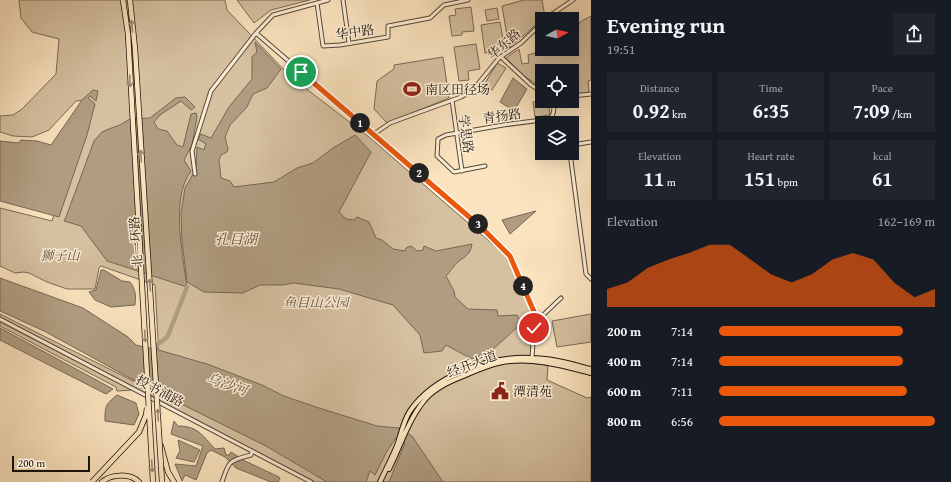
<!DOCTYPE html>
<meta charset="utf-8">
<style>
:root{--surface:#171b24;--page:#20242c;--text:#f1f3f6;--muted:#9ea1a6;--accent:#ea580c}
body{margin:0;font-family:"Gentium Book Plus","Noto Serif SC",serif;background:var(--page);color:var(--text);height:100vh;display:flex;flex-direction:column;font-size:15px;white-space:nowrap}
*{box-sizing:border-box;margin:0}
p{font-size:13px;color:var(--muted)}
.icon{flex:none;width:22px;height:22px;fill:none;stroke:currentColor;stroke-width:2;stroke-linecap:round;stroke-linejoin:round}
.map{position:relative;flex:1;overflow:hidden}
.details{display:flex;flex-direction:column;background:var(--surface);width:360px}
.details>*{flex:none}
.needle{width:26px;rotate:82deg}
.buttons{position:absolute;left:535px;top:12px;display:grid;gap:8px}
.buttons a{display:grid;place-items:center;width:44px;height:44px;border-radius:0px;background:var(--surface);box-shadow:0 4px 16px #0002;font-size:20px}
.scale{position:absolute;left:12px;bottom:10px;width:78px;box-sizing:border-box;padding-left:4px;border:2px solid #20150c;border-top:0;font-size:11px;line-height:14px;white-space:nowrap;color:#20150c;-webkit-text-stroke:3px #fcedd5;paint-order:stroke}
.pin{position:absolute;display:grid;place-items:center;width:34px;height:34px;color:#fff;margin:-17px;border:2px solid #fff;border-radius:50%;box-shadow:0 1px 4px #0007}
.km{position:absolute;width:20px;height:20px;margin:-10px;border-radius:50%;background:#222;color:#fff;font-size:11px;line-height:20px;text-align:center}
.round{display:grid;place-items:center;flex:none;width:42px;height:42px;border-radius:0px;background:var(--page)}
.summary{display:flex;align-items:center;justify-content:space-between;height:68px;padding:0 16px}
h1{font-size:22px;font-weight:800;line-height:30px}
.stats{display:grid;grid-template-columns:repeat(3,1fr);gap:6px;height:68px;padding:4px 16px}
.stats div{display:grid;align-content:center;border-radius:0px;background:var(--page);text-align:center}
.stats b{font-size:20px;font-weight:800}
.stats small{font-size:11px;font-weight:400}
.stats p{font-size:11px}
.chart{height:112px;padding:8px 16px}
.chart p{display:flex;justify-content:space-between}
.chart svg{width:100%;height:72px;margin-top:4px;fill:var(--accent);opacity:.7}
ul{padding:0 16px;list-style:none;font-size:13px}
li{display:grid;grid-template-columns:64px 48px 1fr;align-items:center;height:30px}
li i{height:10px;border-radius:5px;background:var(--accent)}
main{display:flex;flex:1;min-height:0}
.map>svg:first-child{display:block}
</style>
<main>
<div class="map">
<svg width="591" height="482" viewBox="0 0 591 482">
<rect width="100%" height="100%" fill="#fae3be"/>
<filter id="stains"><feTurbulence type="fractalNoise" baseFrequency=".005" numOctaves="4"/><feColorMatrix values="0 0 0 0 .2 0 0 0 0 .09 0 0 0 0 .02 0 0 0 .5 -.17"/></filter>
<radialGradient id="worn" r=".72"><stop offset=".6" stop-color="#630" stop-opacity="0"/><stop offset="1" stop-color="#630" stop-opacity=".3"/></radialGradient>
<!-- green -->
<path fill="#d5c0a0" stroke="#7a6a56" d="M19,0H225L227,10L291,77L369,137L504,254L513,266L536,318L532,330L530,363L548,365L547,380L587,398L591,397V482H315L0,319V314L161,395L155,285L101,266L99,268L95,289H67L47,282L29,273L24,272L15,273L0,266V208L52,221L87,108L94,105L93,102L85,100L76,101L49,130L32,137L13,136L0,132V116L13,115L22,109L56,74L59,39L32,32L21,18Z
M237,0H310L271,10L254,23Z
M524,0H542L545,17L509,48L502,6Z
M471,7L474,31L462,32V35L452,36L449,16L456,15L455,9Z
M497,8L499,19L487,21L485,10Z
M591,16V80L588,81L589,93L572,94V71H542V89L522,74L506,58L519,49L522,64L529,63L528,55L547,49H550L552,54L572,49L576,32L580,22Z
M500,22L504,44L495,46L496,52L485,53L481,25Z
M476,44L480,69L468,71L469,80L459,81L454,47Z
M443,57L449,98L387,123L374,109L377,81L394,69V65Z
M497,63L506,68L492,90L484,85Z
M542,101H548L550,115L535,117L533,102Z
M591,314V342L557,347L552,321Z
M0,322L132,390L117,391L116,387L0,326Z"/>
<!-- water -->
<path fill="#b09d81" stroke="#766752" d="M255,42L281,69L267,88L253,94L247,107L230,125L225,137L228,149L227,152L221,155L219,160L221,178L230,181L234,187L274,182L297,168L313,163L333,148L355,135L371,152L339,212L346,219L354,220L357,217L369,222L376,238L382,240L393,249L405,251L406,248L411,246L417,251L423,250L424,246L436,251L472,244C471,253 466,256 459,261C454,265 450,272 446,276L454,291L455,297L468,309L497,310L498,316L517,315L522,323L490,352L472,359L446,345L442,351L424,353L420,335L393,305L339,289L294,283L282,285H260L243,293L204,292L187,282L182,240L181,213L185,188L196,169L197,147L204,150L206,144L198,139L201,134L211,138L229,107L252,79V57L257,52Z
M513,78L527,89L514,111L500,102Z
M93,90L98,91L96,101L90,96L88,98L95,104L87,135L59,217L0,201V141L18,143L21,140L37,141L51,145L82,100Z
M185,97L195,107L191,110L181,101L160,115L154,122L158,129L167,131L177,145L183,147L191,114L196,113L197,117L192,145L184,160L191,171C170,199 183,255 187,287L107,261L81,226L64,221L66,217L94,141L102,132L106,130L120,125L130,119L150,118L176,98Z
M536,211L510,234L502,220Z
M101,270H104L122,281L130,282C136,290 136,296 135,305L111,307L95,300L89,292L96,290Z
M0,278L83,308L128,337L136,345L162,351L207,364L262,385L284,396L319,408L377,426L399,428L412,436L443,482H384H389L405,443L396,438L387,451L375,475L370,471L366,482H327L266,446L139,383L44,331L0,311Z
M0,328L113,389L106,394L0,340Z
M117,395L136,403L139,414L134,425L105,421C105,406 105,405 117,395Z
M174,421L178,426C198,426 202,435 215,449L224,448L226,455H229L231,452L245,461L279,477L280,479L278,482H271L236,468L225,457L211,450L207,453L196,480L185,475L182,481L175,464L196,466L203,446L171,434Z
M178,440L200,450L194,462L176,458L180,451Z"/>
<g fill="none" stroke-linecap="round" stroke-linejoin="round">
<!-- river -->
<path stroke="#b09d81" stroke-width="4.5" d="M156,354V346L167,337L169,333L187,287"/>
<!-- minor casing -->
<g stroke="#564838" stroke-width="5">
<path id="minor" d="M343,0L349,43
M317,3L323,46L340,45L388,37V26L430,18L444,5L468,0
M545,19L573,0
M256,33L482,228L510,256L535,314L539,319
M501,57L531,85L542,92
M572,96L591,94
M452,100L462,171
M374,134L390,123L461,97L473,90L499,58L521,43L542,23
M572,145L591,142
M570,153L586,274L591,279
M485,166L454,172L437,156L438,139L446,135L503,125L550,119C555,113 554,108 553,101
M195,174L192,151L211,91L256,33L273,15L328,0
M0,319L311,482
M532,358L534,328L539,319L561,298
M222,482C229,460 229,461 251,455L252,451"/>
</g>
<!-- major casing -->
<g stroke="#20150c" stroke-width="6">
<path id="major" d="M389,469C400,447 408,421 423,402C432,390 448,382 461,377C473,372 485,366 498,363C529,356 561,365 591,373
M380,482C386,469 393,456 398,443C401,433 404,420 410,411C434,376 489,356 531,358C551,358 571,364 591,369"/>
</g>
<!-- highway casing -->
<g stroke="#20150c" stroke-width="6">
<path id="highway" d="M161,446L168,472L174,482
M102,482C111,474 130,473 139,482"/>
</g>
<!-- minor -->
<use href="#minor" stroke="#fcedd5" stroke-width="3"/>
<!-- major -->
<use href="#major" stroke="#fae3be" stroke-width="4"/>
<!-- highway -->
<use href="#highway" stroke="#fae3be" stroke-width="4.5"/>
<!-- highway-bridge casing -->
<g stroke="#20150c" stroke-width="6" stroke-linecap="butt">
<path id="highway-bridge" d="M123,0L128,34L153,482
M130,0L135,49L162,482
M92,482L139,432L146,415L147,408"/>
</g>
<!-- highway-bridge -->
<use href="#highway-bridge" stroke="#fae3be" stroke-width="4.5"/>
</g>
<!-- one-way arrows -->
<defs><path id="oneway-shaft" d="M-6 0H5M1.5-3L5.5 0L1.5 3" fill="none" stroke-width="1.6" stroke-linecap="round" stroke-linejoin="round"/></defs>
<g stroke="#98866e">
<use href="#oneway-shaft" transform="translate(132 26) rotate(-95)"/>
<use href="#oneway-shaft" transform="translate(130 81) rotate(87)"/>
<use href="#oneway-shaft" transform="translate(141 156) rotate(-94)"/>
<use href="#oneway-shaft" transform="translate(150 285) rotate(-94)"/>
<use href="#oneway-shaft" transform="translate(145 336) rotate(87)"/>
<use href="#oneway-shaft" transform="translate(158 415) rotate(-93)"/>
<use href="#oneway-shaft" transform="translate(152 466) rotate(87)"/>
</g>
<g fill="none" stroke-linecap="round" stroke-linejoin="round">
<!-- route casing -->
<g stroke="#fff" stroke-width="8">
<path id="route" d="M301,72L482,228L510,256L535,314L539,319L534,328"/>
</g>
<!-- route -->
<use href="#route" stroke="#ea580c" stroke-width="5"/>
</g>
<!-- icons -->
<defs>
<g id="stadium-bare" transform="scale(1.38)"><path d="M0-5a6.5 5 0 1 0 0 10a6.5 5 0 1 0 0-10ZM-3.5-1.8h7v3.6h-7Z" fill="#8f2418" stroke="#fcedd5" stroke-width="2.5" paint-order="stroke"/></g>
<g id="civic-bare" transform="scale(1.38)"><path d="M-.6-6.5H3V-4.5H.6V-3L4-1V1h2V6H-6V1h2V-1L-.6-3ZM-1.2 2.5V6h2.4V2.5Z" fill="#8f2418" stroke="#fcedd5" stroke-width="2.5" paint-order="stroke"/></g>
</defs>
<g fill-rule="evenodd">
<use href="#stadium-bare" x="412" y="89"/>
<use href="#civic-bare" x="500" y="391"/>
</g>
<g text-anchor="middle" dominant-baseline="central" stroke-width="3" stroke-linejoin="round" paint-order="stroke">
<!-- street labels -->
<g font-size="13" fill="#20150c" stroke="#fcedd5">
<text transform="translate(355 32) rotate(-8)">华中路</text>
<text transform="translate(504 44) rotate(-41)">华东路</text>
<text transform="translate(502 116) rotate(-8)">青扬路</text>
<text transform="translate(466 134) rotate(82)">学思路</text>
<text transform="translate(136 242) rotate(-94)">北一环路</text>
<text transform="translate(472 364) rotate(-21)">经开大道</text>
<text transform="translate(160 391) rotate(28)">投书浦路</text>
</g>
<!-- poi labels -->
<g font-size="13" fill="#20150c" stroke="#fcedd5" text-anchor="start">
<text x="425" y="89">南区田径场</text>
<text x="513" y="391">潭清苑</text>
</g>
<!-- park labels -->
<g font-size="13" font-style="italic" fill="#5f5140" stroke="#fcedd5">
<text x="60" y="255">狮子山</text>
<text x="316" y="302">鱼目山公园</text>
</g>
<!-- water labels -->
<g font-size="14" font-style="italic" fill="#615241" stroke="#fcedd5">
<text x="236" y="239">孔目湖</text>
<text transform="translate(227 384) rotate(19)">乌沙河</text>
</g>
</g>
<rect width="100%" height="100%" filter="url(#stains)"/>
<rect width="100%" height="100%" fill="url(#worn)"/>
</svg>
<div class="buttons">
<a><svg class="needle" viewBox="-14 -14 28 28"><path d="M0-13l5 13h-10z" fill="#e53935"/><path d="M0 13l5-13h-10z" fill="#9ea1a6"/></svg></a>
<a><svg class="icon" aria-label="locate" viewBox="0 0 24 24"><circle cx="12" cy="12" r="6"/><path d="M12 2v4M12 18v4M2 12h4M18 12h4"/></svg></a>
<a><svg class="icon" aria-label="layers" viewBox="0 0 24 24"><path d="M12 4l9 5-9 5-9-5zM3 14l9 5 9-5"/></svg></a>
</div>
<div class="scale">200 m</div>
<div class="pin" style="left:301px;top:72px;background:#1e9e55"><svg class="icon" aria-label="arrive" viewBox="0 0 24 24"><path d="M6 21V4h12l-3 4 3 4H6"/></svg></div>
<div class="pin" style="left:534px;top:328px;background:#d93025"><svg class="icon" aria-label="check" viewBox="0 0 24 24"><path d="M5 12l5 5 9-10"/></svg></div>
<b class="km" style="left:360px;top:123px">1</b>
<b class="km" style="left:419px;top:173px">2</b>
<b class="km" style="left:478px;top:224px">3</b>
<b class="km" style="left:523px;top:286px">4</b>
</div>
<section class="details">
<div class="summary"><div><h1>Evening run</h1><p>19:51</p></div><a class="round"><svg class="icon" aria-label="share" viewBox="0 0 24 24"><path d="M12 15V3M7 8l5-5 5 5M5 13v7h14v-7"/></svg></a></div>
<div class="stats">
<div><p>Distance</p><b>0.92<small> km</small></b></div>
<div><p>Time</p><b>6:35</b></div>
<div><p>Pace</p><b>7:09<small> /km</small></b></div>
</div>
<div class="stats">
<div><p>Elevation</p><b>11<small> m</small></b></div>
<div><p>Heart rate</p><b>151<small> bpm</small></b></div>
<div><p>kcal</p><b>61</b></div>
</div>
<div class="chart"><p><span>Elevation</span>162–169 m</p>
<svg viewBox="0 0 160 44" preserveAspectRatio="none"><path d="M0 44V33L10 29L20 20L30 15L40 11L50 6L60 6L70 15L80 24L90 29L100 24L110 15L120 11L130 15L140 29L150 38L160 33V44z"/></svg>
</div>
<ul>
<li><b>200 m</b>7:14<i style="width:85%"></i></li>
<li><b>400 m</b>7:14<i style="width:85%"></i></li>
<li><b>600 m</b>7:11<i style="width:87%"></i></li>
<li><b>800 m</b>6:56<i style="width:100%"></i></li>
</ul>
</section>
</main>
